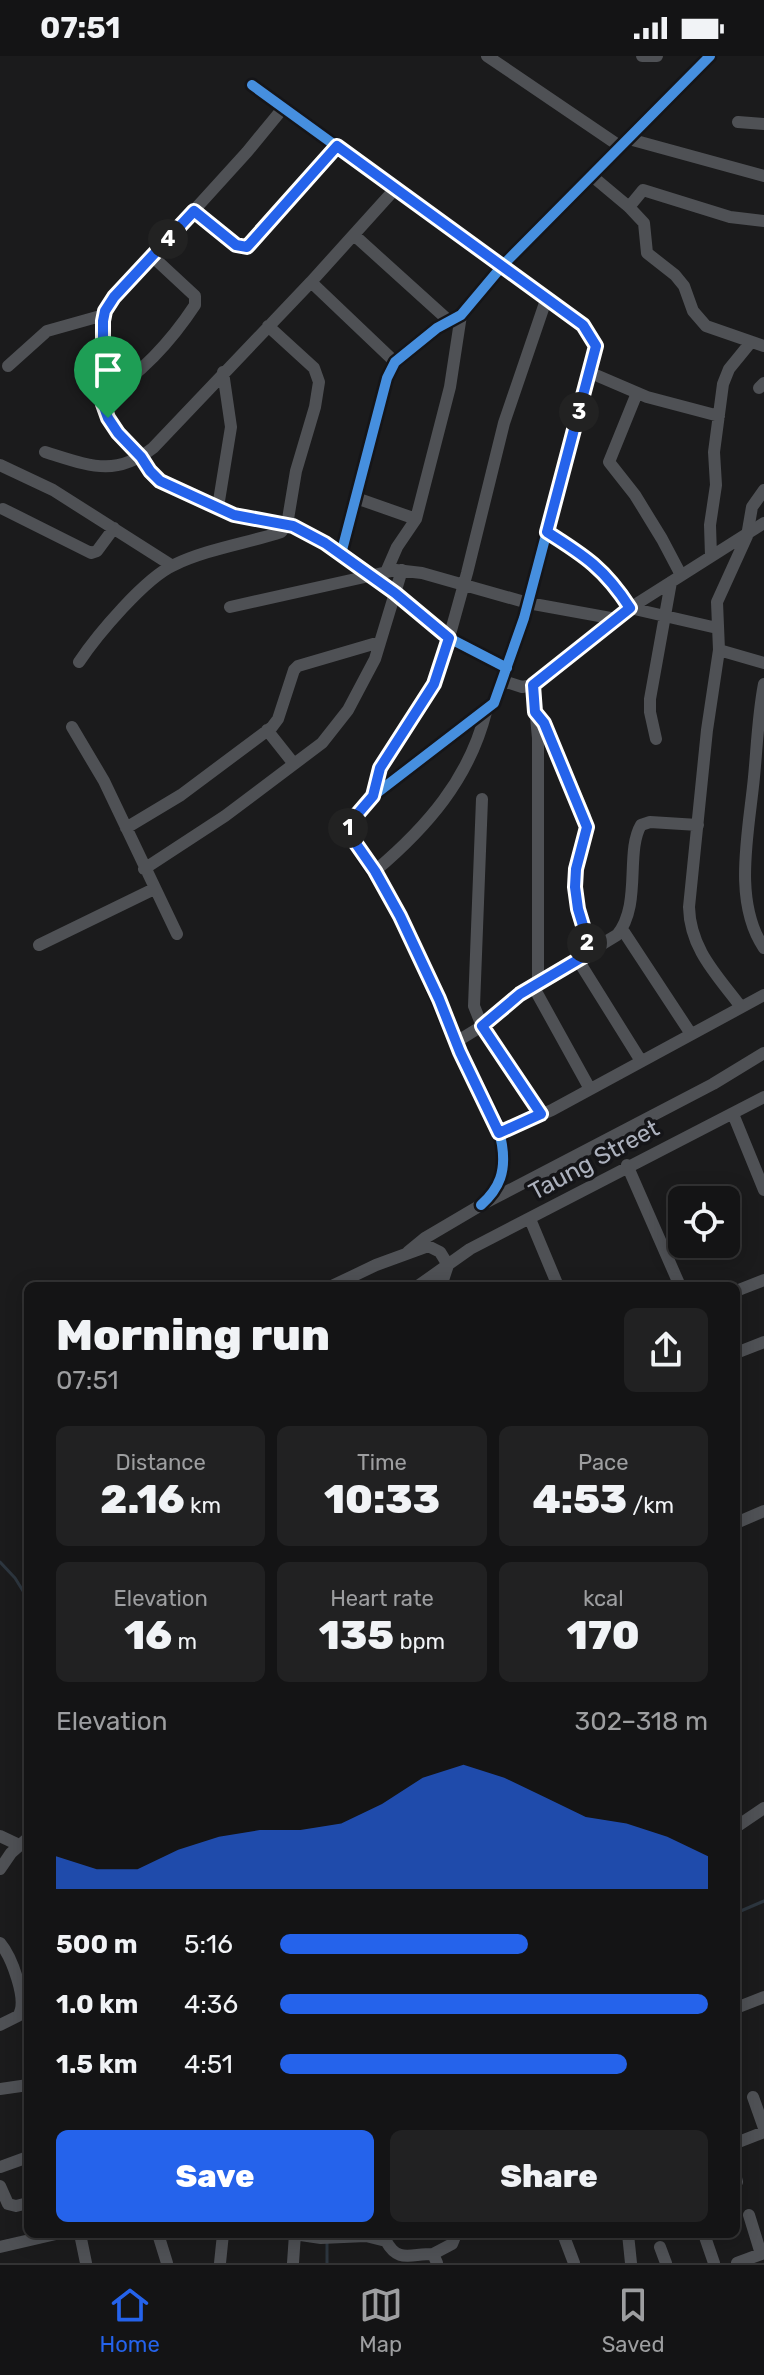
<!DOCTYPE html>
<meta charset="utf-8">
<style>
:root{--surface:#141415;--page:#212122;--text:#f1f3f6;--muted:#9d9ea0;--line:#333334;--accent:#2563eb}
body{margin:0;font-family:Rubik,sans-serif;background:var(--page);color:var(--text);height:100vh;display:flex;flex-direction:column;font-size:30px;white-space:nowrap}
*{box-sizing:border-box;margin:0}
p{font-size:26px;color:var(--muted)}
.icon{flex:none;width:44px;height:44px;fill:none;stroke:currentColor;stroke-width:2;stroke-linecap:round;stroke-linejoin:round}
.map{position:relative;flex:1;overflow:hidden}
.side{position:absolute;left:24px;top:1226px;width:716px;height:956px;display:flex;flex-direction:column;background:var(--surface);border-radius:12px;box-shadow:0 4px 20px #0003,0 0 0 2px var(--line)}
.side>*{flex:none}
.fabs{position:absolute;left:668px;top:1130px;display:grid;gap:16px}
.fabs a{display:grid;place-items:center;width:72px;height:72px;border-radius:12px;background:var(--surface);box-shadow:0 4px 20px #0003,0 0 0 2px var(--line);font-size:40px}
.pin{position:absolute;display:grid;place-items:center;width:68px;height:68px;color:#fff;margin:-82px -34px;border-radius:50% 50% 50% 0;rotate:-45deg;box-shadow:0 0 8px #0007}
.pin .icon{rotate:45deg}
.km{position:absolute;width:40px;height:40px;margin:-20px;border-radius:50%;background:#222;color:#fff;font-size:22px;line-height:40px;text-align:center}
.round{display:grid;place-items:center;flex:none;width:84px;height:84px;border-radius:12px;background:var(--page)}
.overview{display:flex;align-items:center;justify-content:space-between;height:136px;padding:0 32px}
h1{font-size:44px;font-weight:800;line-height:60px}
.metrics{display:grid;grid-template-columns:repeat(3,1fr);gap:12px;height:136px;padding:8px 32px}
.metrics div{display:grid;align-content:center;border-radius:12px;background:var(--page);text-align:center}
.metrics b{font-size:40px;font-weight:800}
.metrics small{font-size:22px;font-weight:400}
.metrics p{font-size:22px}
.chart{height:224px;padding:16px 32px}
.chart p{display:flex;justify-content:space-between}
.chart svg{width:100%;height:144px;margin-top:8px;fill:var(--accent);opacity:.7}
.button{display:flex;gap:16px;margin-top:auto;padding:16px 32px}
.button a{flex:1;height:92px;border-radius:12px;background:var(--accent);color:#fff;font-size:32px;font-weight:800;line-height:92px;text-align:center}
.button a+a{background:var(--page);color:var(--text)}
ul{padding:0 32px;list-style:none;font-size:26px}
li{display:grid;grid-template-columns:128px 96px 1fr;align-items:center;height:60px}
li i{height:20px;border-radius:10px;background:var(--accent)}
.status{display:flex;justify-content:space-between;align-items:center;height:56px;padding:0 40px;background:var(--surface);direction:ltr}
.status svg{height:22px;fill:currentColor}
.tab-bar{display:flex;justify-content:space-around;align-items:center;height:112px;border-top:2px solid var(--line);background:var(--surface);font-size:22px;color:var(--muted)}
.tab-bar a{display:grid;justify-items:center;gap:4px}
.tab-bar .current{color:var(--accent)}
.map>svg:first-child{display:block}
</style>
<div class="status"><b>07:51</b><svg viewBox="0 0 49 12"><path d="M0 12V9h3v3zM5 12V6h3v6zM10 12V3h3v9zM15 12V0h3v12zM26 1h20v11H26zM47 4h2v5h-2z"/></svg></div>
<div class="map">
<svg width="764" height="2207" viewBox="0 0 764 2207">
<rect width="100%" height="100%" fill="#1b1b1c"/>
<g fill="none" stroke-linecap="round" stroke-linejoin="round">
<!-- stream -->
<path stroke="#2d363f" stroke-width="3" d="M0,1506L15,1522L28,1543
M736,1857L764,1845
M327,2207V2186"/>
<!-- minor -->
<path stroke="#4f5155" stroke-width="12" d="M487,0L621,91
M642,0H657
M252,29L583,269L596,290L524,562L494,647L373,740L348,769C352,789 379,822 391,843C419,893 437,948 462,1000C474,1026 498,1061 502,1089C506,1115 500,1132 481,1149
M284,51L247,96L108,249L103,265V348L108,362L118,377L141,401L150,415L160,425L234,459L301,473L341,498
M738,66L764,68
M629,83L764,120
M592,120L629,151L644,167L647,197L675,219L684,230L693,255L706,270L764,290
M629,151L643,134L730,161L764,165
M194,155L236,189L247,191L337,90
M354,179L448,264
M311,226L395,306
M8,310L47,275L104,259
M591,317L647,341L719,360
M759,332L764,327
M637,337L609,406L635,439L662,483L681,519
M102,341C139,321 172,284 195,249V240L152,200
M45,396C88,409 114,422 153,392L311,226L395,133
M0,409L53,434L171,509
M356,442L416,463
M218,451L231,371L223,316
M3,453L91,497L97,495L114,472
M547,476L604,516L630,552L717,572
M711,500L710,469L716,429L714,396L723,328L729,313L751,286
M387,514L397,491L416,463L450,331L461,259
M230,551L396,514L422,517L528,547L616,563
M719,594L764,607
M79,606C97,579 145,522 174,509C205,494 242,488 275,478L281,476L287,469L296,415L315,351L319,326L314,312L268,270
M507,612L449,582L395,537L341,498L387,322L395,306L437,272L461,259L503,209L710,0
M503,625L522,631L533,629L630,552L764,467
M764,628C758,659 757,690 754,721C749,775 732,845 764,892
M533,629L538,682V927
M537,659L544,667L585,760C589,778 581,792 577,809C570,837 580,871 591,896
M72,671L104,725L177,878
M267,674L294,708
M656,683L650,656V643L671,526
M373,740L380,712L421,651L434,628L442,607L467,517L504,367L546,244
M482,743L474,950L482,970L541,1058
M126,772L181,739L272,671L278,663L294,614L298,610L380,586
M144,813L225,760L322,687L348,654L375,603L402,514
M375,815C427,771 469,723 486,656
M622,873L691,978
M39,889L154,833
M578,904L641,1005
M533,930L590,1033
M741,951C717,919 690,893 689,851L707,674L719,594L717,546L747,480L752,451L764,434
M456,986L482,970L520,938L617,879C642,849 625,796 641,769L650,766L698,769
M733,1058L764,1134
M499,1077L552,1054L764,939
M627,1109L680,1230
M530,1163L558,1230
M408,1196L425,1182L481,1149L713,1028L764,997
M332,1230L376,1209L428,1190L440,1196L448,1209
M418,1230L470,1193L764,1041
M441,1230L448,1209
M736,1235L764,1224
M736,1297L764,1286
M736,1467L764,1455
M736,1771L764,1752
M0,1780L19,1789
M0,1813L11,1797L28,1782
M0,1887C11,1900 29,1945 18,1960L0,1969
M736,1952L764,1941
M0,2033L28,2029
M753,2041L764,2072
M736,2087L764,2076
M0,2111L28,2101
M736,2122L737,2126
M0,2130L8,2148L16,2150L28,2147
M749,2159L761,2198
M80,2178L86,2207
M106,2178H179
M158,2178L167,2207
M212,2178H262
M294,2178L321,2182L366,2180L386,2185C398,2207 409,2198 433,2198L437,2207
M563,2178L574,2207
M628,2178L631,2207
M704,2178L714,2207
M0,2191L56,2178
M660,2191L666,2207
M433,2198L452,2188L456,2178
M220,2207L223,2178
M293,2207L295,2178
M737,2207L764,2197"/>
<!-- cycleway casing -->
<g stroke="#151518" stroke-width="15">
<path id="cycleway" d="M252,29L583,269L596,290L524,562L494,647L373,740L348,769C352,789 379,822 391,843C419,893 437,948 462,1000C474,1026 498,1061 502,1089C506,1115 500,1132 481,1149
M507,612L449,582L395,537L341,498L387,322L395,306L437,272L461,259L503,209L710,0"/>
</g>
<!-- cycleway -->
<use href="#cycleway" stroke="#468fdf" stroke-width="10"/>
</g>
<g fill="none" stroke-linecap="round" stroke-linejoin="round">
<!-- route casing -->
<g stroke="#fff" stroke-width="16">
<path id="route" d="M337,90L583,269L596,290L547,476C585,500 605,513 630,552L533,629L535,656L544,667L587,771L576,813L575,831L578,853L591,896L520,938L482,970L541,1058L499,1077L460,996L439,943L400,860L375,815L350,779L348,769L373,740L380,712L434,628L449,582L395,537L325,487L293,470L234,459L160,425L150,415L141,401L118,377L108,362L103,348V265L105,255L114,241L194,155L236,189L247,191Z"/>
</g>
<!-- route -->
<use href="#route" stroke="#2563eb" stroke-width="10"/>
</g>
<g text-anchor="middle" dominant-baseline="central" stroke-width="7" stroke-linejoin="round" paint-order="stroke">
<!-- street labels -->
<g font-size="24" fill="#acb1bd" stroke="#151518">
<text transform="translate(594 1104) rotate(-28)">Taung Street</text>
</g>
</g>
</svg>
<div class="fabs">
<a><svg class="icon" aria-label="locate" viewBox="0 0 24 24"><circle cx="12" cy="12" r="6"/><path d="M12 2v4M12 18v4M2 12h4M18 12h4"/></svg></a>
</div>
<div class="pin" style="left:108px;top:362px;background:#1e9e55"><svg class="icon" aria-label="arrive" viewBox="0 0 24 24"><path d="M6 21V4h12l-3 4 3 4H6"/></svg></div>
<b class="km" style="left:348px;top:772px">1</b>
<b class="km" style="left:587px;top:887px">2</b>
<b class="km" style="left:579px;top:356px">3</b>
<b class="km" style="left:168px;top:183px">4</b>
<section class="side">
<div class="overview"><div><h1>Morning run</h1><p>07:51</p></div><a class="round"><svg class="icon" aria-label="share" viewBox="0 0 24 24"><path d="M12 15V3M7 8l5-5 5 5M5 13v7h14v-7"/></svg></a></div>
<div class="metrics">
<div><p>Distance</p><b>2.16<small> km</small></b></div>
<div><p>Time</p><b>10:33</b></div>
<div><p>Pace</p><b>4:53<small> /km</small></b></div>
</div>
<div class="metrics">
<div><p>Elevation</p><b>16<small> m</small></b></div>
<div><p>Heart rate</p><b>135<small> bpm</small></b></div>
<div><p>kcal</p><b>170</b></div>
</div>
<div class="chart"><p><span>Elevation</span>302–318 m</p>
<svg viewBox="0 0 160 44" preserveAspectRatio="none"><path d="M0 44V34L10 38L20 38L30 32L40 28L50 26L60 26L70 24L80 18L90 10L100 6L110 10L120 16L130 22L140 24L150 28L160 34V44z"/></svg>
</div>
<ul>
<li><b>500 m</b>5:16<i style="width:58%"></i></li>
<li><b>1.0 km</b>4:36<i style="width:100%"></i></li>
<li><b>1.5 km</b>4:51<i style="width:81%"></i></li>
</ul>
<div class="button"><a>Save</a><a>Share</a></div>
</section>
</div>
<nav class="tab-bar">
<a class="current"><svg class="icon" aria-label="home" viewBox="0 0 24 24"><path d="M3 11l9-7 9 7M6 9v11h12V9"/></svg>Home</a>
<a><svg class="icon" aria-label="map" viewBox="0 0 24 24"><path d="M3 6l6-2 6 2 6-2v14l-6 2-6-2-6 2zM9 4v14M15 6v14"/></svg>Map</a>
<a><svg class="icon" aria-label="saved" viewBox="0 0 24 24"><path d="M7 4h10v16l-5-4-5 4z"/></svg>Saved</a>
</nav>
